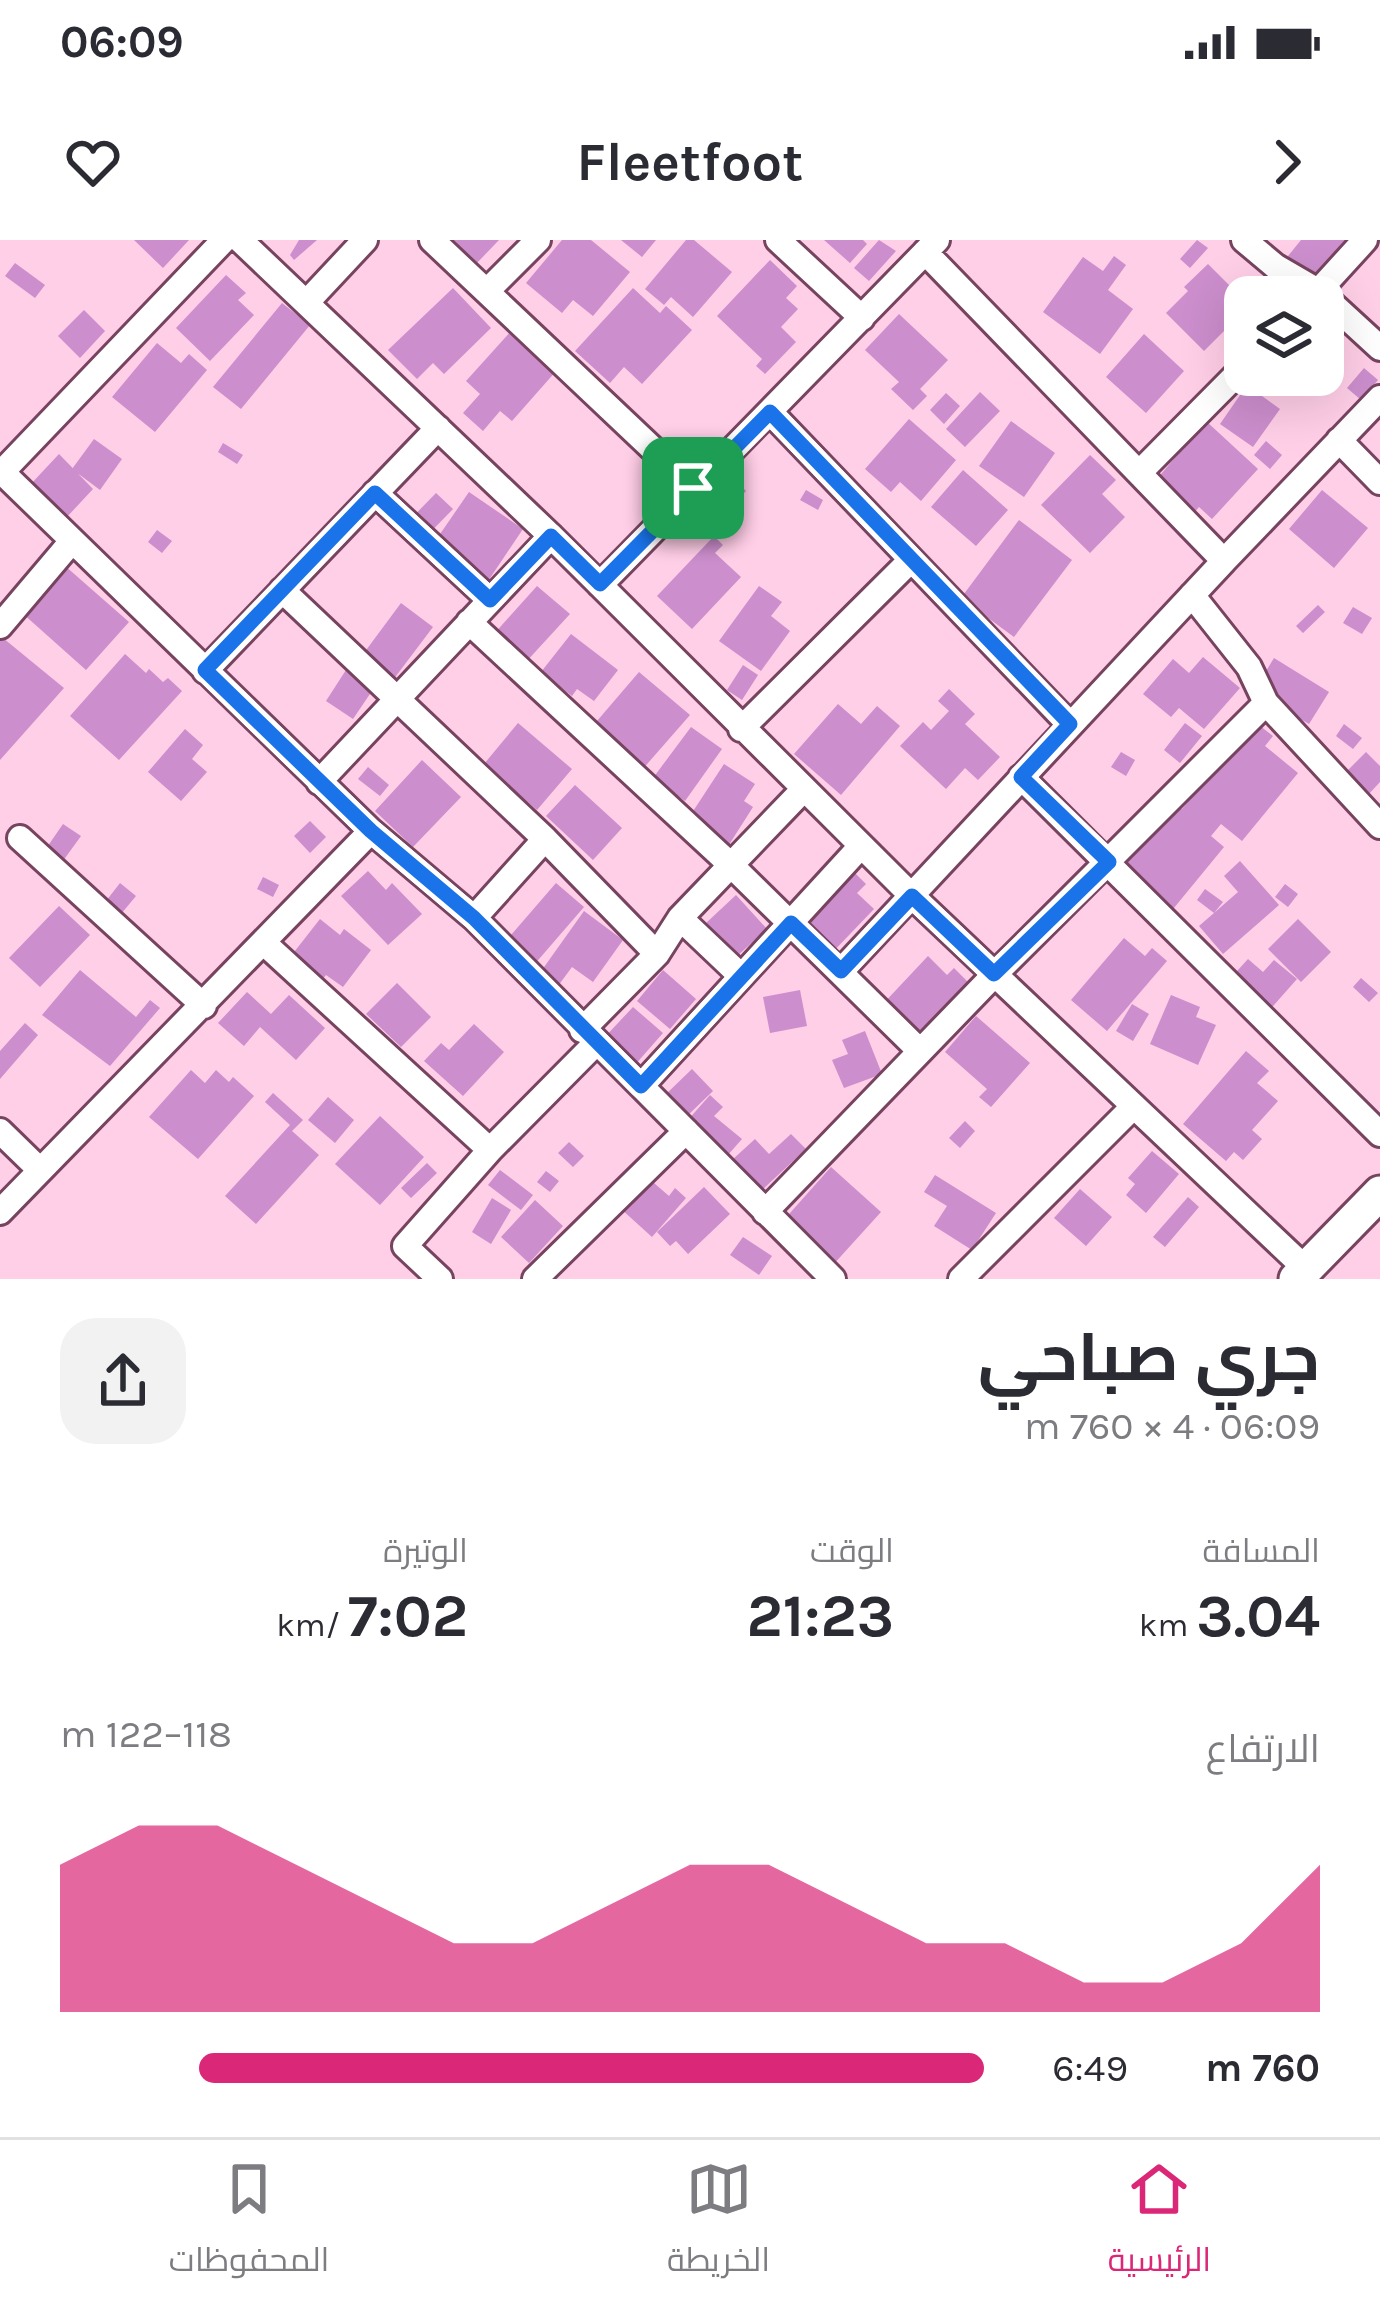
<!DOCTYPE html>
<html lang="ar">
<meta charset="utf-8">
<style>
:root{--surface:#fff;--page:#f2f2f3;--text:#2b2b33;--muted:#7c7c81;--line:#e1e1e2;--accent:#db2777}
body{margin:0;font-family:Karla,Cairo,sans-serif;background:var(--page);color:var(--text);direction:rtl;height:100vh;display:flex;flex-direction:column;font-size:45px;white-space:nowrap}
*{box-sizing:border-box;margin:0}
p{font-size:39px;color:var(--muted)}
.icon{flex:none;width:66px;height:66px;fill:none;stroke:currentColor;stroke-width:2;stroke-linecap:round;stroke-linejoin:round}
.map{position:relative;height:1039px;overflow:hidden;direction:ltr}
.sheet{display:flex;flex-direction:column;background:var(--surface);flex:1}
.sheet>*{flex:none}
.controls{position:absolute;left:1224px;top:36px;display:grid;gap:24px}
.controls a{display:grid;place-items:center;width:120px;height:120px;border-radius:24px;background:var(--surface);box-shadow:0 12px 48px #0002;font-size:60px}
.pin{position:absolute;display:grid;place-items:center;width:102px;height:102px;color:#fff;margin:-51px;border-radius:24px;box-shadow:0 6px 18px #0006}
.round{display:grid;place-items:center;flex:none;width:126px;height:126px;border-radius:36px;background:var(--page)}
.headline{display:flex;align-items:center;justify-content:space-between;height:204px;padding:0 60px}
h1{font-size:66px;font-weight:700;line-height:90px}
.stats{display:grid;grid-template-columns:repeat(3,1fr);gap:18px;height:204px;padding:12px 60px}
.stats div{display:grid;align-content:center}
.stats b{font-size:60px;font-weight:700}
.stats small{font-size:33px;font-weight:400}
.stats p{font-size:33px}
.chart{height:336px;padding:24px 60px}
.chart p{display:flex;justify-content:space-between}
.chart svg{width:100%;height:216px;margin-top:12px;fill:var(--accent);opacity:.7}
ul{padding:0 60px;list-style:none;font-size:39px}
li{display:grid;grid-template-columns:192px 144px 1fr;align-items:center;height:90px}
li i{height:30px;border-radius:15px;background:var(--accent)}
.status{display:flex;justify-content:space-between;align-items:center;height:84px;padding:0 60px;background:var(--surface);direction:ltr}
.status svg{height:33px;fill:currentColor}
header{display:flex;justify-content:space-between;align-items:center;height:156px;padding:0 60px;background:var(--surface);font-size:54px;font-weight:700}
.tabs{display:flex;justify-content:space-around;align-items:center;height:168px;border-top:3px solid var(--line);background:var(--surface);font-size:33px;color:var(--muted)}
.tabs a{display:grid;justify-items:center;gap:6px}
.tabs .current{color:var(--accent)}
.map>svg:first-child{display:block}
</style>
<div class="status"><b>06:09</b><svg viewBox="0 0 49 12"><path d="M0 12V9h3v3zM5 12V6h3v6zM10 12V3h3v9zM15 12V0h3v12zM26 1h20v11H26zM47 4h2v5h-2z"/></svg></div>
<header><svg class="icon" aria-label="forward" viewBox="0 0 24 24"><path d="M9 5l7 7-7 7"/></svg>Fleetfoot<svg class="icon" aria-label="heart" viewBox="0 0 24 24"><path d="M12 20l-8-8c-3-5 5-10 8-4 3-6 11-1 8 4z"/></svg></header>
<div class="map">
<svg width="1380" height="1039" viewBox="0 0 1380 1039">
<rect width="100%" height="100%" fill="#ffcee7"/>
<!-- building -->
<path fill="#cc8ecd" d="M134,0H189L163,28Z
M299,0H317L294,20L290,15Z
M448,0H499L475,25Z
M562,0H591L630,32L593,76L573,60L562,73L526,43Z
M621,0H656L642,17Z
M686,0H694L732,32L693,77L671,57L664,65L645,49Z
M824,0H863L867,4L850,23Z
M879,0L896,11L869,41L854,28Z
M1197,0L1208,8L1190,28L1180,19Z
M1301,0H1376L1379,2L1329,64L1280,26Z
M1114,16L1126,25L1108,50L1133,69L1100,114L1043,72L1083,17L1103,31Z
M770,20L797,46L786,58L798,69L781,87L796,102L765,134L756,126L762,119L717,76Z
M15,23L45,45L35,58L5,36Z
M1208,24L1245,61V70L1204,111L1166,73L1188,51L1184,47Z
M226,35L246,53L238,60L254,75L210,121L176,88Z
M453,48L491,88L444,134L433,123L417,139L388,110Z
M633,48L660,73L666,66L692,90L642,144L624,127L610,143L575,111Z
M282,63L310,85L241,169L213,147Z
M84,70L105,91L80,118L58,96Z
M899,74L948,120L920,149L927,156L913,170L891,149L899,142L865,110Z
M512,90L557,130L512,181L500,171L483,191L463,173L480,154L466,141Z
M1144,94L1184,131L1146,173L1106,137Z
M157,103L181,123L189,114L207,130L155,192L112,157Z
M1364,128L1378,140L1361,160L1347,148Z
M1247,145L1280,169L1253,207L1220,184Z
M980,152L1000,171L965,207L946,189Z
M946,153L960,166L944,184L930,170Z
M909,179L956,220L921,261L900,242L891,252L865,229Z
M1011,181L1055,213L1024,257L979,226Z
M1206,181L1258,229L1212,279L1199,267L1188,280L1151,246Z
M94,199L122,219L100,250L72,229Z
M1266,201L1282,215L1270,229L1254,215Z
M223,203L243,215L237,224L218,212Z
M59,214L93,249L66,278L30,245Z
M1090,215L1116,240L1102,254L1125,277L1090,313L1041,265Z
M963,230L1008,270L976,306L931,267Z
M738,243L746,251L726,272L718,265Z
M806,250L823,260L818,270L800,260Z
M1322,250L1368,288L1334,328L1289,289Z
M469,252L523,289L482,350L427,313Z
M436,253L453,269L414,309L397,293Z
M1019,280L1072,320L1014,397L961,358Z
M157,290L172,301L162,313L148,302Z
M714,296L723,305L715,313L741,337L692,389L657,356Z
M64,325L129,382L86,430L21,372Z
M537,346L570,374L525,423L493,395Z
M759,346L782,362L771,376L790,391L761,431L719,401Z
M401,363L433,387L393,440L361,417Z
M1318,365L1325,372L1303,393L1296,386Z
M1353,367L1372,378L1362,394L1343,383Z
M571,394L618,430L594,461L577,449L572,456L541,432Z
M3,398L64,448L0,520V401Z
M125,414L146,433L149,429L163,442L168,438L182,451L119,520L70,476Z
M1203,417L1240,448L1204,489L1179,468L1171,477L1143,454L1173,419L1189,433Z
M1274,418L1329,452L1309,484L1268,460L1274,450L1260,441Z
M743,425L758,435L742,460L727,450Z
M346,430L374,448L353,479L326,461Z
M639,432L690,475L641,531L591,488Z
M949,449L975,474L965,484L1000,517L978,540L965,528L946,549L900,506L923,482L931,490L949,471L938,461Z
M838,464L861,484L877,466L900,486L841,555L794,514Z
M1255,482L1273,496L1265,506L1298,533L1242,601L1221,584L1211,596L1224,607L1169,674L1112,640L1175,563L1182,569Z
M518,483L572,529L537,570L484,524Z
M1185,483L1202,496L1180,523L1164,510Z
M1344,484L1362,498L1353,509L1336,496Z
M691,487L722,509L685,561L653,538Z
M185,489L203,505L192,519L207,532L181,561L148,532Z
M1121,512L1135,520L1126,536L1111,527Z
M1366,512L1380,526V542L1367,556L1344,534Z
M422,520L461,557L413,607L375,571Z
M724,524L755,544L744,561L753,567L725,611L684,585Z
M368,527L389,545L380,556L358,539Z
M575,545L622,588L593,620L546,576Z
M310,581L326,597L310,613L294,596Z
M63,584L81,596L60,625L43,613Z
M1240,621L1279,665L1223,714L1199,686L1214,673L1197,660L1205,649L1223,662L1214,673L1238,652L1224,636Z
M851,629L866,644L857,653L874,669L828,717L796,687Z
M368,631L386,650L392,643L422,674L388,705L341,656Z
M263,637L279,645L273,657L257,649Z
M120,643L136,656L121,674L106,661Z
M556,643L584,667L533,726L505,702Z
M1285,644L1298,654L1288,667L1275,657Z
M736,655L767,689L736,717L705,684Z
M59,666L90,695L40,747L9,718Z
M584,671L623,700L593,742L572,727L555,750L537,737Z
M320,679L340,695L344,689L371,710L343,747L326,735L322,740L291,716Z
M1298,679L1331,712L1301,742L1268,709Z
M1124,698L1145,716L1152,708L1167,721L1107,791L1071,760Z
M928,716L947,735L954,728L969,743L916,799L881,766Z
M1248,719L1263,732L1274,720L1297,739L1266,774L1228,741Z
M80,730L136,777L150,760L160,768L110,826L42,775Z
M663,730L696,759L670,789L637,761Z
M1361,738L1378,753L1369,762L1353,747Z
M397,743L431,777L401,807L366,774Z
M800,750L807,786L770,793L763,757Z
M247,752L271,774L289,755L325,788L296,820L260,787L244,806L218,783Z
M1171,755L1200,767L1196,777L1216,785L1198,825L1150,804Z
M1132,764L1149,774L1133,801L1116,791Z
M633,767L663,793L634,826L603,799Z
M976,776L1030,823L991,867L979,857L987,849L945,812Z
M25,783L38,795L0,839V811Z
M474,784L504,812L463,856L424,821L441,803L449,810Z
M865,791L882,834L844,848L832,820L848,814L842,800Z
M1246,811L1269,831L1257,843L1278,861L1252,890L1262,899L1243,920L1234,912L1226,921L1183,884Z
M692,829L713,851L685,878L663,857Z
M191,830L205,843L216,830L229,842L233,837L254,856L198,919L149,877Z
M273,853L303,880L292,891L319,915L256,984L225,956L290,885L265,862Z
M710,855L723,867L714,876L742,899L727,916L687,881Z
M328,857L354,880L335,903L308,880Z
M380,876L424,917L380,965L335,924Z
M965,881L975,891L960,908L949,898Z
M791,894L806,909L761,951L732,920L755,899L769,914Z
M569,902L584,916L573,927L558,913Z
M1152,911L1179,934L1146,973L1126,955L1135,944L1128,938Z
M427,923L437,933L411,958L401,948Z
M831,927L881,972L832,1026L782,982Z
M500,930L533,955L521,970L488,945Z
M546,931L559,941L550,952L537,942Z
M935,935L996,973L972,1010L934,986L947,966L924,952Z
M647,937L669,956L675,948L686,958L652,997L620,968Z
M704,947L730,974L688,1014L676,1001L670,1006L657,992Z
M1080,949L1112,977L1086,1006L1054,978Z
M1188,957L1199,967L1165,1007L1153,997Z
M492,958L511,970L491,1004L472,992Z
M535,960L563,986L529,1023L501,997Z
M743,997L772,1016L759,1035L730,1015Z"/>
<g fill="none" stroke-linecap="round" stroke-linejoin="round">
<!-- minor casing -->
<g stroke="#774460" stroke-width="30">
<path id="minor" d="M240,0L551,296L912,656L1306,1029
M432,0L693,247
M778,0L862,78
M1244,0L1275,26L1318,51L1380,108
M487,51L538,0
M1313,57L1365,0
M307,62L365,0
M770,172L1069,484
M1339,200L1380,242
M0,230L371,591L474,678L833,1039
M2,232L224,0
M1139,233L1245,126
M375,253L490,360
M1224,321L1380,158
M600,345L937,0
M282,350L545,599L657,714
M1192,355L1249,427L1266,463L1380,586
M469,382L732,626L920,811
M0,386L72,301
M205,431L438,188
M741,489L910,321
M1021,537L1380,894
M319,542L551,296
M20,598L204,766
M474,678L545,599
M680,678L741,736
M264,703L490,910
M841,731L1224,321L925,12
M582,790L657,714L680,678L803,550
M641,846L861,606
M0,891L40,930
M0,972L371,591
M765,972L995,734L1266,463
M440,1039L405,1006L490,910L596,803
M535,1039L686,891
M961,1039L1134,866"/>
</g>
<!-- secondary casing -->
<g stroke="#774460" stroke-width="39">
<path id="secondary" d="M1296,1039L1380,953"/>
</g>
<!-- minor -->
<use href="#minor" stroke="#fff" stroke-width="24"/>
<!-- secondary -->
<use href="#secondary" stroke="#fff" stroke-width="33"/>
</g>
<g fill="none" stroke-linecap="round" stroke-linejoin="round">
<!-- route casing -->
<g stroke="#fff" stroke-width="24">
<path id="route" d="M770,172L1070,484L1021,537L1109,622L994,734L912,656L841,731L791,683L641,846L474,678L371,591L205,430L375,253L490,360L551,296L600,344Z"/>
</g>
<!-- route -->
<use href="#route" stroke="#1a73e8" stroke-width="15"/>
</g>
</svg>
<div class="controls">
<a><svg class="icon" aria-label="layers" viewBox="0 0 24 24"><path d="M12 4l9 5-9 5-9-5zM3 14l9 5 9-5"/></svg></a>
</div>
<div class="pin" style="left:693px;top:248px;background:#1e9e55"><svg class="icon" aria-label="arrive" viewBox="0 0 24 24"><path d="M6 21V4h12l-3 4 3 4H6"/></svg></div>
</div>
<section class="sheet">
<div class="headline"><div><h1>جري صباحي</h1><p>06:09 · 4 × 760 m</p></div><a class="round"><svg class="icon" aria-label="share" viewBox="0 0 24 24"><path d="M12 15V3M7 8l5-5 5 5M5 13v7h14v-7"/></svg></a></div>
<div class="stats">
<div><p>المسافة</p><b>3.04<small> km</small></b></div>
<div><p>الوقت</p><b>21:23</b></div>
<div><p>الوتيرة</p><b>7:02<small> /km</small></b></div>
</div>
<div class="chart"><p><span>الارتفاع</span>118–122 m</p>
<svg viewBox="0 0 160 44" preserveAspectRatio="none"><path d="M0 44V14L10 6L20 6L30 14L40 22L50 30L60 30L70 22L80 14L90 14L100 22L110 30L120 30L130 38L140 38L150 30L160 14V44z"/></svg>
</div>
<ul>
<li><b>760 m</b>6:49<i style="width:85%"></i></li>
</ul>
</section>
<nav class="tabs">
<a class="current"><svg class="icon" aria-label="home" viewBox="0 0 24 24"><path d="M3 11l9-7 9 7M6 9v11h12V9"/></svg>الرئيسية</a>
<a><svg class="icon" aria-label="map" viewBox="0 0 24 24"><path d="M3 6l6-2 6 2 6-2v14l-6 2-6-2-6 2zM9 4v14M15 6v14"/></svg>الخريطة</a>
<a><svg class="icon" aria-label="saved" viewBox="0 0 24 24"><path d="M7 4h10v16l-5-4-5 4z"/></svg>المحفوظات</a>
</nav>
